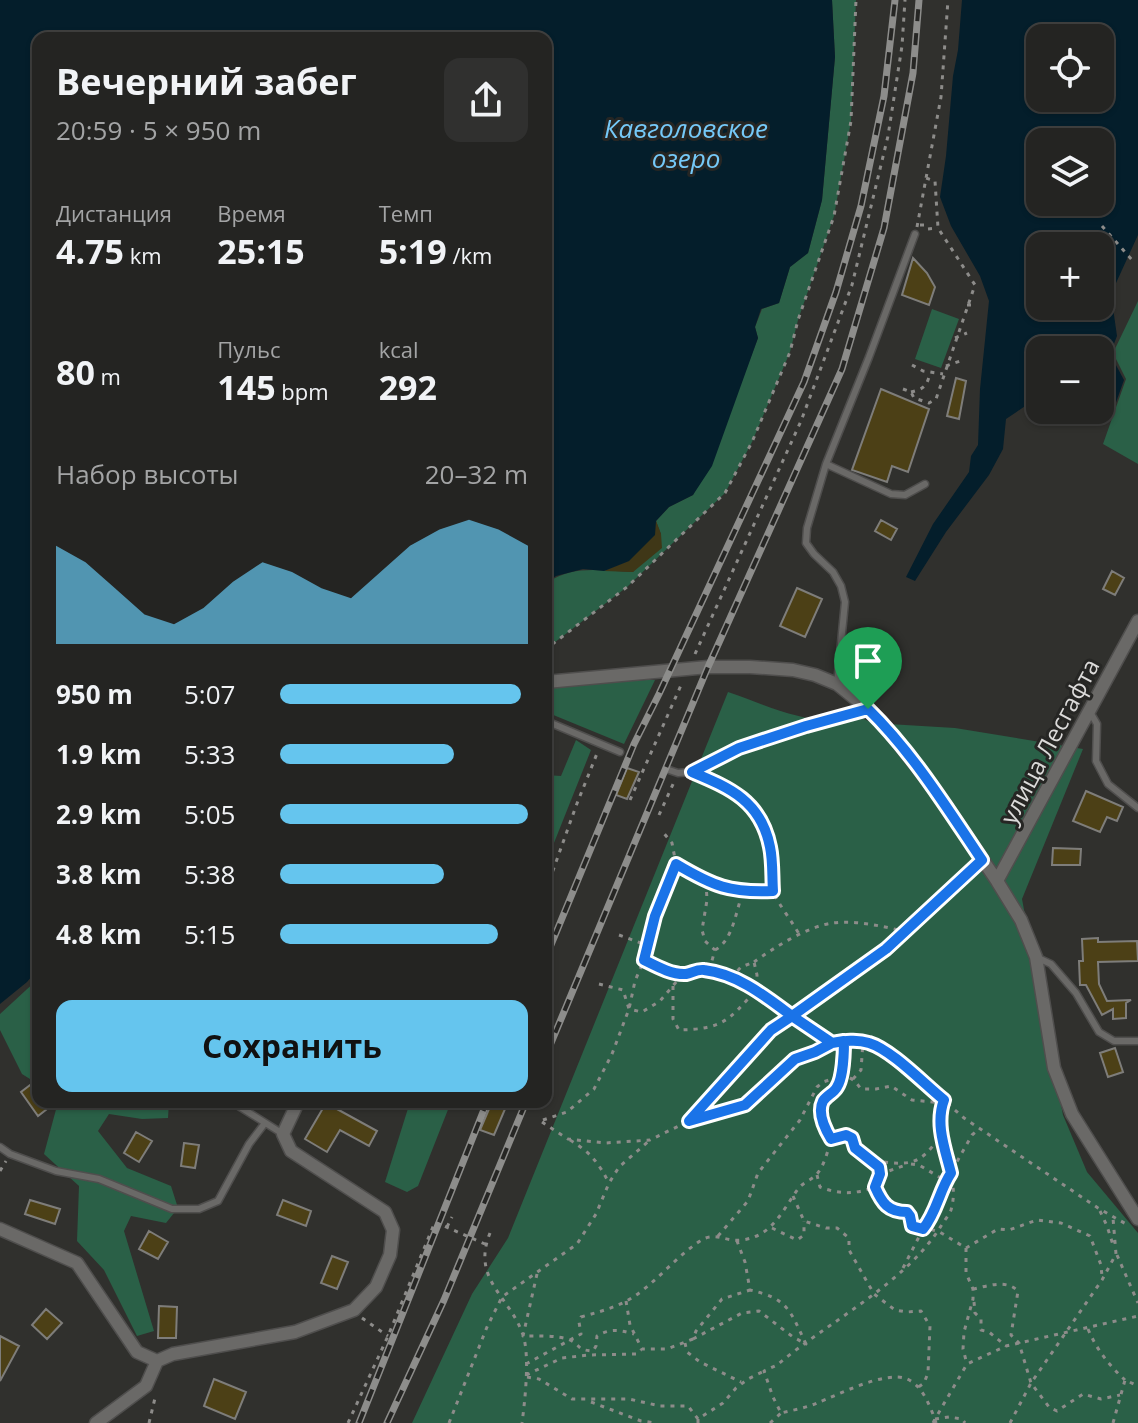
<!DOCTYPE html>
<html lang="ru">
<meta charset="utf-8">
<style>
:root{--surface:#242422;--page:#30302f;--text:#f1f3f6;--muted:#a3a4a5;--line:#414140;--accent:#65c5ee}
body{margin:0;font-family:"Open Sans",sans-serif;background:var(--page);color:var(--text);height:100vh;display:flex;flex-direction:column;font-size:30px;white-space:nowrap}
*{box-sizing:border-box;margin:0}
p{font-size:26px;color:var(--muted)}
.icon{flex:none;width:44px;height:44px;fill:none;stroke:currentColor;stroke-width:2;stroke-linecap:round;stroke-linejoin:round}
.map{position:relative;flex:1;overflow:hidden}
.sheet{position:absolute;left:32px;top:32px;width:520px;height:1076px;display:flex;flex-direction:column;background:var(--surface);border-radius:16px;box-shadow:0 2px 6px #0004,0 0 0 2px var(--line)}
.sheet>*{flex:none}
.tools{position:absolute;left:1026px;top:24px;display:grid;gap:16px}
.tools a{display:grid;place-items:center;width:88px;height:88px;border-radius:16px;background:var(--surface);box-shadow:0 2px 6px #0004,0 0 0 2px var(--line);font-size:40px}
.pin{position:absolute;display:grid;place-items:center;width:68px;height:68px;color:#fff;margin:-82px -34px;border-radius:50% 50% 50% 0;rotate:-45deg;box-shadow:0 0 8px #0007}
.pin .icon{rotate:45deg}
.round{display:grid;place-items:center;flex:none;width:84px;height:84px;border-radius:16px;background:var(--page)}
.head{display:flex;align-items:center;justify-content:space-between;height:136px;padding:0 24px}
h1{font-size:36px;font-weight:700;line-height:60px}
.metrics{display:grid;grid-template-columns:repeat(3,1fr);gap:12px;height:136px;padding:8px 24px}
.metrics div{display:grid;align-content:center}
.metrics b{font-size:34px;font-weight:700}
.metrics small{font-size:22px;font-weight:400}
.metrics p{font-size:22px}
.chart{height:224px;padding:16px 24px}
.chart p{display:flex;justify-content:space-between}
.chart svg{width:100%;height:144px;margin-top:8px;fill:var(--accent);opacity:.7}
.button{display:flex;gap:16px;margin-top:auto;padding:16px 24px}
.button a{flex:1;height:92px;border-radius:16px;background:var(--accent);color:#111;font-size:32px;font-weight:700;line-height:92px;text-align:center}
ul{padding:0 24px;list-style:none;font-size:26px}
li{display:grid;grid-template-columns:128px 96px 1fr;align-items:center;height:60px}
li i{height:20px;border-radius:10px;background:var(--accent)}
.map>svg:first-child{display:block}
</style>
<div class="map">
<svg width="1138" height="1423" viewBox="0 0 1138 1423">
<rect width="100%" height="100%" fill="#30302d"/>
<!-- green -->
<path fill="#2a6047" d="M832,0H856L851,121L834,216L798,320L790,352L752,442L725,493L627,587L550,646L546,652V583C576,564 600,571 633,572L661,534L656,521L669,507L693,495L735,399L758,338L755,327L762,309L779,303L790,267L808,253L822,200L835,57Z
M1138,301V464L1103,444L1126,379L1113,353Z
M932,309L959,319L941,368L915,359Z
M646,680H655L624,744L546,712V690L568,685Z
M728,692C769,706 817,730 860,717L872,723L955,728L1083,749L1022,899L1063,1115L1087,1172L1138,1233V1423H412L472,1294L508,1238Z
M576,740L591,750L546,863V775L561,776Z
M38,979V1084L22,1074L0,1030V1014Z
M58,1102H169L168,1118L142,1119L109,1114L98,1131L127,1168L171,1186L178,1208L166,1223L131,1216L124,1231L154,1331L137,1336L104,1270L77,1241L79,1186L44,1154Z
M410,1102H451L418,1186L407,1192L385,1182Z"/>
<!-- sand -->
<path fill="#3f3717" d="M656,521L661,534L662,548L633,572L604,571L629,561Z"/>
<!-- water -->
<path fill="#041e2b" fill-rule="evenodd" d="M0,0H832L835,57L822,200L808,253L790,267L779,303L761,309L755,327L758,338L712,466L693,495L669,507L656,521L655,535L629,561L604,571L583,569L556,576L546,583V38H38V969L27,982L0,1004Z
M962,0H1138V235L1111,294L1117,336L1110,354L1124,380L1114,408L1100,387V350H1040V396L1006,419L1003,449L989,475L946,532L915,581L906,577L933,524L969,472L971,456L978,445L980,389L989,301L980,276L951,226L940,197L946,156L953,76L958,50ZM1040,38H1100V98H1040ZM1040,142H1100V202H1040ZM1040,246H1100V306H1040Z"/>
<!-- building -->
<path fill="#4c4016" stroke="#7e7d7a" stroke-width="2" d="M913,258L927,273L935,287L929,305L902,295Z
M956,378L966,381L959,419L947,416Z
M881,389L929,409L908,472L892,466L887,482L852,470Z
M881,520L897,529L891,540L875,531Z
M1112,571L1124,578L1115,595L1103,589Z
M797,588L822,599L805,637L780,626Z
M627,768L639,772L627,799L616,795Z
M1086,791L1123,807L1117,821L1107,817L1100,832L1073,821Z
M1053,848L1081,849L1080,865H1052Z
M1098,938V942L1137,941L1138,961L1098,962L1099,984L1107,1001L1131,1000L1126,1003V1018L1113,1019V1009L1102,1015L1086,985H1080L1079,961H1083L1082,939Z
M1115,1048L1123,1072L1108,1077L1100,1053Z
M38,1079V1102H56L38,1116L21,1092Z
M492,1102H508L494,1135L480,1130Z
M326,1103L377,1131L369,1146L340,1130L327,1152L305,1139Z
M136,1132L152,1141L139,1162L124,1153Z
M184,1143L199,1145L195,1168L181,1166Z
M30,1200L60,1209L55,1224L25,1214Z
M283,1200L311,1211L306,1226L277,1215Z
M149,1231L168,1242L158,1259L139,1249Z
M332,1256L348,1262L337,1289L321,1283Z
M159,1306L177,1307L176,1338H158Z
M46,1309L62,1323L47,1339L32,1325Z
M0,1336L19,1346L0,1381Z
M214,1379L246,1392L235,1419L204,1406Z"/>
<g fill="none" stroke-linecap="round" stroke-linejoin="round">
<!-- service casing -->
<g stroke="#4f4e4d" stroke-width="9">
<path id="service" d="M826,464L891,494L905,495L925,484
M837,684L845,602L841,586L833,572L814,554L806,543L807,528L826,464L869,357L915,234
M1090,712L1097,724L1096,761L1108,784L1138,808
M546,721L620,752
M669,770L678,773L692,772L739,748L806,726L868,709
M1036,957L1051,964L1076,993L1099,1032L1114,1041H1138
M37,983L38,984
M232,1102L283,1134
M0,1147L10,1154L56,1171L99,1179L172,1209H199L218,1201L249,1144L265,1123"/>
</g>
<!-- minor casing -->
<g stroke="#4f4e4d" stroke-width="15">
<path id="minor" d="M546,682L708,667H750L793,670L815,675L837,684L868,709L882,722L938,794L997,881L1021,920L1036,957L1054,1068L1072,1114L1138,1219
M997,881L1138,621
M0,1229L77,1263L137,1352L157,1361
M96,1423L146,1386L157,1361L173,1354L295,1332L354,1310L376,1287L390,1255L393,1230L385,1212L291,1151L283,1134L298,1102"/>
</g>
<!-- path -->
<path stroke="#8d8c8a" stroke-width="3" stroke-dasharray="4 6" stroke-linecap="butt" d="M920,225H925L928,229L938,228
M1102,226L1133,261
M917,227L941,97L948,0
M967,305H976
M955,338L967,333
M912,365L923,371L943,374
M946,366L963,360
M903,389L911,392L914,398L929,403L936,399L975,285L938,228L935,181L926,178
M911,392C924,389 927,386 930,373
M546,652L550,646L627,587L725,493L752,442L790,352L798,320L834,216L851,121L856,0
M695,654L801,421L852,285L888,136L902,46L905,0
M704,777C738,791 763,809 770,847C773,861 769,877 773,891C777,902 793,923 799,934
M630,800L682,683
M659,815L674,782
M676,864L706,882L743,892L773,891
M706,882L707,900L702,930L705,941L715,950L709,971
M546,890L576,806L598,751
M619,935L649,946
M715,950C733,941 736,910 743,892
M644,960L658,967L682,974
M754,962C775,947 808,926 833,923C856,920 881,926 903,931
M599,984L623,990L629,1009L642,1012L660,1001L683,974L701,969L732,977L756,990L832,1043
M673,986V1019L679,1030C723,1029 728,1021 756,990L757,975L754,962L741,967L732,977
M853,1079L861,1070L863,1042
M543,1120L567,1112L594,1089L612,1054L629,1009L635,981L644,960L655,916L676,864L672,843L662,831
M690,1120L771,1030L886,949L973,868
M542,1122L568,1139L605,1143L650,1140L689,1121L745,1105L795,1059L815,1052L832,1043L851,1041L870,1043L908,1069L964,1118L1098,1208L1126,1224
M831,1139C806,1094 837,1105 841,1076C851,1076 855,1081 861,1089H876L891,1086L912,1100L943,1103
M570,1140C591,1153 598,1162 609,1183
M874,1161C910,1165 919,1167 941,1135
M911,1164L919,1165L946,1181
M0,1171L6,1161
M880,1174L903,1166
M817,1175L820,1187C840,1195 856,1194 875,1187
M793,1196L804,1221L826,1228H837L849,1238V1250L874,1294L895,1310L907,1312L921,1311L930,1326L928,1373L924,1383L917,1388
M1100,1211L1107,1226L1114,1248
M447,1227L452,1217
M772,1228L797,1240L804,1235V1221
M490,1233C471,1280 510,1296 523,1335C530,1356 525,1400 522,1423
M718,1236L748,1201L758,1173L800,1120L817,1087L823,1082L841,1076L844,1055V1041
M966,1248L998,1229L1009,1230L1037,1220L1061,1223L1090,1236L1101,1265L1102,1277
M1117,1255L1138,1303
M903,1268L923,1229L931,1219L946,1181L972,1135L979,1129
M537,1274L523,1336C536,1336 559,1335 570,1340C582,1346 576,1350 593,1351L596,1346L597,1336C611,1328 619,1330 634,1334
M973,1289C988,1286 1006,1279 1018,1291L1011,1335L1019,1343L1031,1383L1049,1407L1057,1411L1083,1394L1101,1399L1120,1395
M626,1301L630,1325L642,1349H667L693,1339L696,1331L722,1299L750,1290
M974,1302L975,1313L981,1319V1330L989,1332L1006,1346
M362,1318L388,1336
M1088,1329C1097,1350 1108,1364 1125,1380
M693,1339L742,1313L759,1311L793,1337L806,1344C790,1311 789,1299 750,1290L745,1262L737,1241
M685,1343L687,1352L700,1362L741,1382
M526,1364L581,1334L579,1322L581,1317C605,1310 623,1306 643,1290C663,1274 679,1255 700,1241C714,1231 726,1242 741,1240C772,1237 782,1211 798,1189C803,1182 812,1180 817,1174C825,1164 828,1150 831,1139L846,1135L852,1138L855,1148L879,1167L880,1174L875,1187C882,1203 888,1212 907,1212L912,1226L938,1231L966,1248V1273L973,1289V1299L964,1332L963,1349L967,1364
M526,1375L562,1358L589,1355L637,1354L641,1350
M527,1377L539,1379L572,1399H629L660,1406H688L698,1419
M591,1402L641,1421L656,1423
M935,1419L949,1417L962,1419L965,1423
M149,1423L155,1398L153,1396
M348,1423L388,1336L435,1222L485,1244
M449,1423L487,1327L502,1297L577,1244L596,1214L609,1183L619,1167L650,1140
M698,1423V1419L723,1403L736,1388L748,1379L764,1371
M770,1423L781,1413
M933,1423L935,1419C929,1405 923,1386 907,1379C885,1370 838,1395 817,1403C806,1408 793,1410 781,1413L773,1397L764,1371L777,1365C828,1322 906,1283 941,1226C944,1221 949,1215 951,1210C962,1173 930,1137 944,1101
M936,1423L935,1419L967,1364L1006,1346L1138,1316
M1010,1423L1031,1383L1102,1280L1116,1254L1113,1218
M1113,1423L1125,1380L1138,1386"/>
<!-- service -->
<use href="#service" stroke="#6a6967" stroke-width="6"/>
<!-- minor -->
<use href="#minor" stroke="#6a6967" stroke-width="12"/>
<!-- rail casing -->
<g stroke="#8d8d8b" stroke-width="7">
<path id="rail" d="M546,957L634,744L659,694L804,382L836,292L861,206L884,96L895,0
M546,1055L708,667L842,369L884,228L913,73L919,0
M359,1423L487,1102
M387,1423L444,1300L526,1102"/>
</g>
<!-- rail -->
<use href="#rail" stroke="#262624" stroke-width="4" stroke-dasharray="12" stroke-linecap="butt"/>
</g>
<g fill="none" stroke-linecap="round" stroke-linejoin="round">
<!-- route casing -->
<g stroke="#fff" stroke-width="16">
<path id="route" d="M868,709L806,726L739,748L692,772C730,788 761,801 770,847C773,861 772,877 773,891C730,893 713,886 676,864L655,916L644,960C656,966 672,975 686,974C692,973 697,969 704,970C738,974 765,996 792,1016L771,1030L689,1121L745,1105L795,1059L815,1052L832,1043L844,1041C844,1052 843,1078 837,1087C834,1093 827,1095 823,1101C817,1113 825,1129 831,1139L846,1135L852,1138L855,1148L879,1167L880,1174L875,1187C882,1203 888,1212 907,1212L910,1216L912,1226L923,1229C937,1212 939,1191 951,1173C945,1149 935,1124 944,1100C924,1084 892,1050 869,1043C857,1039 844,1041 832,1043L792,1016L886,949L982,860C947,808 913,753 868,709"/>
</g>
<!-- route -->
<use href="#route" stroke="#1a73e8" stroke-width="10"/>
</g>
<g text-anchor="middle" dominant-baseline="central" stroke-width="6" stroke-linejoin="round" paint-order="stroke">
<!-- street labels -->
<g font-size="24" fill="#dbdad9" stroke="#262624">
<text transform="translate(1049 741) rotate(-62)">улица Лесгафта</text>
</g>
<!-- water labels -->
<g font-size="26" font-style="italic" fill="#75c9f8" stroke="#262624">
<text x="686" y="128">Кавголовское<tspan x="686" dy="30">озеро</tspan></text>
</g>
</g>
</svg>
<div class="tools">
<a><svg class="icon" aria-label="locate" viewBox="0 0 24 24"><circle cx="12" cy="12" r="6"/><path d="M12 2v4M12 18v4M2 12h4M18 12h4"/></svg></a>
<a><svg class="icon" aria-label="layers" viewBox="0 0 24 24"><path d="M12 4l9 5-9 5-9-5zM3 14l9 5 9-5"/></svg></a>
<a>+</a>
<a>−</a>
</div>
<div class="pin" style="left:868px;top:709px;background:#1e9e55"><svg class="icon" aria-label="arrive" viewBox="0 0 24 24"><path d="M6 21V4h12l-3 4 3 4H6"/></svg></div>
<section class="sheet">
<div class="head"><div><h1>Вечерний забег</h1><p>20:59 · 5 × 950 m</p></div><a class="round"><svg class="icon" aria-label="share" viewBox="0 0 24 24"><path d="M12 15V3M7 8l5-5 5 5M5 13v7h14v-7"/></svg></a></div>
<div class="metrics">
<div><p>Дистанция</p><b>4.75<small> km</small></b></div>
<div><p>Время</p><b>25:15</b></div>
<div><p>Темп</p><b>5:19<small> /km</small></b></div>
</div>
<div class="metrics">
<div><b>80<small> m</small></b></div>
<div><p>Пульс</p><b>145<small> bpm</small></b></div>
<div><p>kcal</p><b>292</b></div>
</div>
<div class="chart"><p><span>Набор высоты</span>20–32 m</p>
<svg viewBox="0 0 160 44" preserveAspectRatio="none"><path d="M0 44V14L10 19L20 27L30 35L40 38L50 33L60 25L70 19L80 22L90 27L100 30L110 22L120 14L130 9L140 6L150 9L160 14V44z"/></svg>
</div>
<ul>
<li><b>950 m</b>5:07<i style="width:97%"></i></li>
<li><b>1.9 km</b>5:33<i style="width:70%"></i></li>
<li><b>2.9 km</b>5:05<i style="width:100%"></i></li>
<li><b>3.8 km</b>5:38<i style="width:66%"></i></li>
<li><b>4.8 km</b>5:15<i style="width:88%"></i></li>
</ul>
<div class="button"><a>Сохранить</a></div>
</section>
</div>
